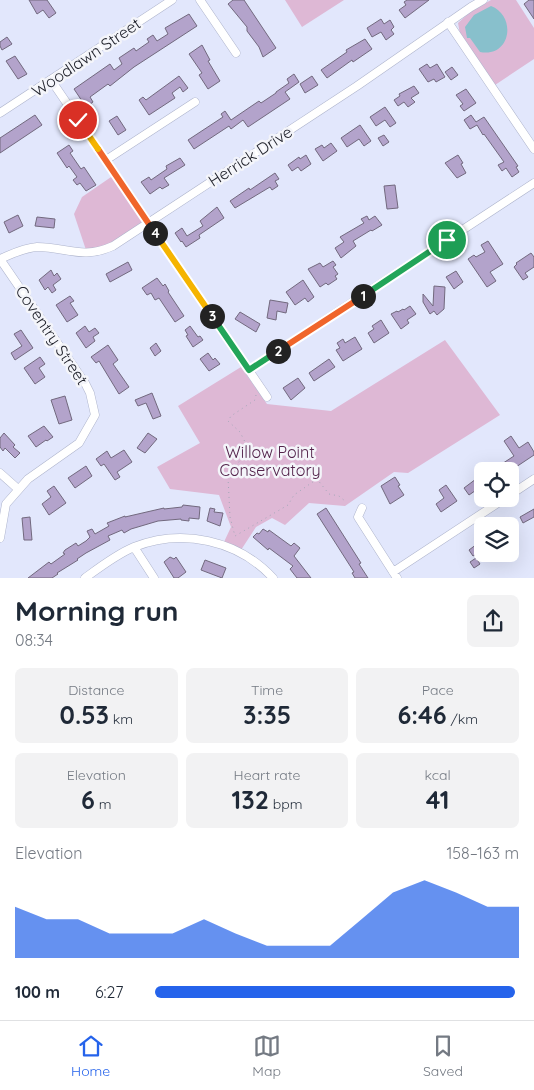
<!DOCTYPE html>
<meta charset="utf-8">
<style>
:root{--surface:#fff;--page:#f2f2f3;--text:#1f2937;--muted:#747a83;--line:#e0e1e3;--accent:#2563eb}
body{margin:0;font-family:Quicksand,sans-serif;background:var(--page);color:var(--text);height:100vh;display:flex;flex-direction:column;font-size:19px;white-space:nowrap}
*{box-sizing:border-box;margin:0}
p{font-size:16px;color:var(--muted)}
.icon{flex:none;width:28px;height:28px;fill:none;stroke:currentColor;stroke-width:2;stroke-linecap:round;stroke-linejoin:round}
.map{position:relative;height:578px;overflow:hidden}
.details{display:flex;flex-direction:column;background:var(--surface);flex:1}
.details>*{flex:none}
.fabs{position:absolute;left:474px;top:462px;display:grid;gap:10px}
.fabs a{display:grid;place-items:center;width:45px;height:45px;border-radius:8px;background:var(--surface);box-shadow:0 5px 20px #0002;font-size:25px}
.pin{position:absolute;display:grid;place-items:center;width:42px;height:42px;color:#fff;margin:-21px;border:2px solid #fff;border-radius:50%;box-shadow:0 1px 5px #0007}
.km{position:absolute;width:25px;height:25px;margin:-12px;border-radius:50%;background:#222;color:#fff;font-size:14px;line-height:25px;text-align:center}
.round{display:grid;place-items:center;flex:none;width:52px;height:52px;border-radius:8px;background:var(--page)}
.head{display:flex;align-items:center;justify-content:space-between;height:85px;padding:0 15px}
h1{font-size:28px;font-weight:700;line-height:38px}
.stats{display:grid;grid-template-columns:repeat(3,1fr);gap:8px;height:85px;padding:5px 15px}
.stats div{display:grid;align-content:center;border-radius:8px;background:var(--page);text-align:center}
.stats b{font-size:25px;font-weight:700}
.stats small{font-size:14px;font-weight:400}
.stats p{font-size:14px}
.chart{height:140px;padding:10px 15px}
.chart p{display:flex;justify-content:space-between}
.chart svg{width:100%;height:90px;margin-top:5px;fill:var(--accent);opacity:.7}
ul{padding:0 15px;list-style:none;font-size:16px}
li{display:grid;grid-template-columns:80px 60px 1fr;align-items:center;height:38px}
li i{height:12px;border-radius:6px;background:var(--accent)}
.tab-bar{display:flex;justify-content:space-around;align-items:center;height:70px;border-top:1px solid var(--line);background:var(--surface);font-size:14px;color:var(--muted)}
.tab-bar a{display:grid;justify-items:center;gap:2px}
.tab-bar .on{color:var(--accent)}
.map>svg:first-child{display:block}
</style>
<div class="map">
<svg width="534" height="578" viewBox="0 0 534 578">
<rect width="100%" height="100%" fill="#e2e7fc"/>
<!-- green -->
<path fill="#deb8d5" d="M285,0H344L302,27Z
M491,0H516L534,28V59L495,85L460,34L458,23L470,12Z
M114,175L147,223L117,242L87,253L74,214L82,197Z
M445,340L500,415L408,473L394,472L345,506L309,503L285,525L272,518L256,527L241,550L224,542L231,527L219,495L170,489L157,467L200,443L178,406L241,367L267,404L331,411Z"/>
<!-- water -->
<path fill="#88c0cc" d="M491,6C517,16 511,58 480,52L470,38H467L465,27L474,15Z"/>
<!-- building -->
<path fill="#b3a3cb" stroke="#72697e" d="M29,0H47L56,13L49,18L43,10L37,14Z
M233,0H244L276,48L263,57L259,47L247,31V27L228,4Z
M407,0H429L405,18L399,10L406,5L404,2Z
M529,0H534V19L524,4Z
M189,14L197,26L134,67L110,86L108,84L90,97L93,102L86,107L74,89L110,64L114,70L122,64L119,58L134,48L136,51L149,42L147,39L153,35L157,41L168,34L165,28Z
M381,19L384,24L390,20L394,27L391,30L394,34L386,40L381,32L372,37L367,28Z
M7,37L12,44L2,50L0,46V42Z
M365,39L372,49L353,62L352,60L327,78L321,70L347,52L346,50Z
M202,45L210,60L208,61L220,81L208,89L199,75L202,73L189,54Z
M15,56L27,74L18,79L6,61Z
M427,64L430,68L437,64L445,77L436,82L434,79L428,82L419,69Z
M452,67L458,75L451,80L445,72Z
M294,74L299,82L285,92L290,99L248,127L243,120L231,129L229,126L194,149L188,140L223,117L221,114L225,111L231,120L259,101L261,103L276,93V92L289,83L287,79Z
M179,76L188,88L183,92L180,87L172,93L175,98L149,115L139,100L143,97L146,100Z
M312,76L318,85L305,93L300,84Z
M414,86L419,93L411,98L415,102L408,107L404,102L398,106L394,100L400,96L399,94Z
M466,89L476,103L464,111L460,106L463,104L456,95Z
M385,107L396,123L390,127L385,120L376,126L370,117Z
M35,115L42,125L0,153V138Z
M471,115L476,122L484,117L518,166L516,167L519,172L512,177L506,168L502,171L498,165L504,162L484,134L483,135L477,125L470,129L464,120Z
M117,116L126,130L118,135L109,121Z
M360,125L371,141L364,146L359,139L347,147L341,138Z
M384,135L389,142L383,146L378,138Z
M331,143L337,151L323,161L315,149L322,145L324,148Z
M69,145L73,151L70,153L81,169L84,167L96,185L86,191L80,183L77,185L73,180L77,177L69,166L67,168L57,153Z
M306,155L311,164L301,171L298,167L292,171L288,165L299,157L300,159Z
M458,155L463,163L461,164L466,173L457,178L445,163Z
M180,158L185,165L164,178L169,185L162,189L160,187L150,194L141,182L149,177L151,180L167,169L166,166Z
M275,173L279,179L275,181L278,186L272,190L270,187L235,208L230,201L249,188L250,190Z
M395,185L398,208L387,209L384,186Z
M217,207L224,218L199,235L200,238L186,247L182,241L181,242L175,233L182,228L187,236L203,226L200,221Z
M18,215L23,226L9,233L4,222Z
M367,216L369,220L375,216L382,225L372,231L371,230L353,241L356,246L341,258L335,248L344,242L340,237L364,223L361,219Z
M37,217L55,219L54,228L35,226Z
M488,241L503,264L490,272L496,281L487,287L468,259L474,255L476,257L485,252L481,245Z
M531,253L534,257V267L525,273L528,277L523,280L514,267L517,264L516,263Z
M333,261L336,265L333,267L338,274L335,276L337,279L328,285L326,283L320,287L308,269L320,263L323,267Z
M128,262L132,270L110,282L106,274Z
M51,270L54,276L57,273L61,279L53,285L56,290L52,293L48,287L45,290L39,280Z
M456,271L463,282L454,289L446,277Z
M157,278L163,286L165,284L169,291L168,292L184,316L175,322L159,298L155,300L151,293L147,295L142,288Z
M303,280L314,297L308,302L305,298L295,305L286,292Z
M434,286L445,287L444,309L437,315L434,311L430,314L423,302V294L433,306Z
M70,296L74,301L70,303L78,315L67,322L56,305Z
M270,300L288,303L286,313L277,311L276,320L267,318Z
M410,306L416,314L407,320L409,323L401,329L391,314L397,311L398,312L403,309L404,310Z
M240,312L260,324L256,332L235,319Z
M381,320L389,333L374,343L368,333L374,329L372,326Z
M85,326L89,332L95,328L99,333L93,337L95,341L86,348L76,333Z
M190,326L198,337L200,336L203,340L193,347L186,336L188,335L185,330Z
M21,330L33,348L15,360L11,353L22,346L14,334Z
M355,337L362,349L343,361L336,350L340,348L337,343L343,339L345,343Z
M156,343L161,351L155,356L150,348Z
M108,345L118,360L113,364L129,387L119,394L99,361L96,363L91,357Z
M208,353L213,360L215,358L220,364L209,371L200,359Z
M40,357L45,364L39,368L45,377L35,384L24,368Z
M329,359L335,367L314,381L309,373Z
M298,378L305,388L291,400L283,388Z
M152,393L161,416L153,419L146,403L138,406L135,400Z
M65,396L72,420L59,424L51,400Z
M44,426L53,437L47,441L46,440L36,447L28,436Z
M4,433L15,445L13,447L20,453L15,458L5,448L3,451L0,447V438Z
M148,433L157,439L145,453L137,448Z
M511,436L519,448L528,442L534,452V455L510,471H491L514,456L504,441Z
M124,450L132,462L117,472L120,477L115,480L104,464L101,466L96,459L107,451L111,458Z
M86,466L92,476L75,488L68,478Z
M480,476L482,479V486L469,495L464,488Z
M395,477L400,485L398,486L404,495L390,504L381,486Z
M446,485L457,501L441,512L436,504L444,498L439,490Z
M54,486L66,503L49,515L42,504L51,497L47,491Z
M183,505L200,507L199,519L189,518V521L181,520V519L158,521L131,529L124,533L122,530L108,536L110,540L86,553L77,559L78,560L57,573L58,574L52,578H28L49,562L51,564L65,554L63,553L65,550L76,543L78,546L86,541L90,537L87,531L92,529L95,534L109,526L107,523L125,516V517L164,508V509L182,507Z
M210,508L215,509L214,512L223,513L220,526L207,521Z
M326,508L361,563L359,564L368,578H355L352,573L354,572L317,514Z
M534,509V517L523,523L520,517Z
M30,517L32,540H24L22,518Z
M263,529L268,532L269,530L291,546L294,543L300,548L294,556L311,578H297L290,569L293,566L269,548L268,550L253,537L257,533L259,534Z
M477,544L482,551L473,556L469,550Z
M170,557L174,559L176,557L186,572L178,578H174L164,562Z
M476,558L480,564L474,568L470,562Z
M205,560L226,568L222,578L201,570Z"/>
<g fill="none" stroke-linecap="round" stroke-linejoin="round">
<!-- minor casing -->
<g stroke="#aeb4cc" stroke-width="9">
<path id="minor" d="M200,0L236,53
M448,22L534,149
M51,80L267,397
M0,113L172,0
M106,160L195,102
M249,370L534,183
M0,473L18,489
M510,495L534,479
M362,508L358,517L397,578
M0,538L6,504L28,479L79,443L95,415L90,393L85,383L0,259C12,254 23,248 37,247C67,247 82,260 113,246L357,86L471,7L483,0
M134,547L154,578
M393,572L504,499
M85,578C100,567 117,554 134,547C182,528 238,540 273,578"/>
</g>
<!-- path -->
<path stroke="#a3a7b8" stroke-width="1" stroke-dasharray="1 4" stroke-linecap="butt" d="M256,395L255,400L231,416L228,421L240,432L248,448L240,461L232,467L228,477L230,517L235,536L288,505L294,495L317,479L329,494L339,496L345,501"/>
<!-- minor -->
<use href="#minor" stroke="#fff" stroke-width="8"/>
</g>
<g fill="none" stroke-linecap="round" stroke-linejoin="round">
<!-- split-1 casing -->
<g stroke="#fff" stroke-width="10">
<path id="split-1" d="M363,296L447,240"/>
</g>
<!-- split-2 casing -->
<g stroke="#fff" stroke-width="10">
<path id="split-2" d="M278,351L363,296"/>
</g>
<!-- split-3 casing -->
<g stroke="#fff" stroke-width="10">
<path id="split-3" d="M212,316L249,370L278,351"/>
</g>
<!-- split-4 casing -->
<g stroke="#fff" stroke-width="10">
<path id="split-4" d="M155,233L212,316"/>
</g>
<!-- split-5 casing -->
<g stroke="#fff" stroke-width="10">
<path id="split-5" d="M98,149L155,233"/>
</g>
<!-- split-6 casing -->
<g stroke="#fff" stroke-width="10">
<path id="split-6" d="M78,120L98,149"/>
</g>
<!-- split-1 -->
<use href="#split-1" stroke="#22a559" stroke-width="6"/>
<!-- split-2 -->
<use href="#split-2" stroke="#f0652b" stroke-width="6"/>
<!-- split-3 -->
<use href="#split-3" stroke="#22a559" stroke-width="6"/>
<!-- split-4 -->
<use href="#split-4" stroke="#f5b400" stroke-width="6"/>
<!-- split-5 -->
<use href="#split-5" stroke="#f0652b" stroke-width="6"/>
<!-- split-6 -->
<use href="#split-6" stroke="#f5b400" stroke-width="6"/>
</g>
<g text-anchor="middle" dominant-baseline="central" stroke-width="5" stroke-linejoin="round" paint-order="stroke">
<!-- street labels -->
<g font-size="16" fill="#22242d" stroke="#f4f5fa">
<text transform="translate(86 57) rotate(-34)">Woodlawn Street</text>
<text transform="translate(250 156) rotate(-33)">Herrick Drive</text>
<text transform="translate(52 335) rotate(56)">Coventry Street</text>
</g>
<!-- park labels -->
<g font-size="16" fill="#54244c" stroke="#f4f5fa">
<text x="270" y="452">Willow Point<tspan x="270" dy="18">Conservatory</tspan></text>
</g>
</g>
</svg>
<div class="fabs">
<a><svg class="icon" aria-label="locate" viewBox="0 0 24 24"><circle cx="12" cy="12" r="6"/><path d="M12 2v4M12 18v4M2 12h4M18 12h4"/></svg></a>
<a><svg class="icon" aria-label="layers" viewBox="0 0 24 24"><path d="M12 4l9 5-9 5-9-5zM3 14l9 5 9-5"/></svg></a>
</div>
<div class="pin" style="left:447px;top:240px;background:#1e9e55"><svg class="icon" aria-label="arrive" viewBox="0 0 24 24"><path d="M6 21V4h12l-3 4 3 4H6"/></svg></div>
<div class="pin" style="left:78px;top:120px;background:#d93025"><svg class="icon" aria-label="check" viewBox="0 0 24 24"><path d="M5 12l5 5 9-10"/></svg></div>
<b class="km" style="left:363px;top:296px">1</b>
<b class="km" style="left:278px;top:351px">2</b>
<b class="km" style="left:212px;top:316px">3</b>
<b class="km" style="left:155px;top:233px">4</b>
</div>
<section class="details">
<div class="head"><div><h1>Morning run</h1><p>08:34</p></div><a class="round"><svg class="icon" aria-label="share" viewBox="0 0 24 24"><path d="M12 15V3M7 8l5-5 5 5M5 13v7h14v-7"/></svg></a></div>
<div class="stats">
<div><p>Distance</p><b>0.53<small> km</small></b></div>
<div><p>Time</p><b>3:35</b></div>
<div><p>Pace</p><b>6:46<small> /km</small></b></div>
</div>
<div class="stats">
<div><p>Elevation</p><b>6<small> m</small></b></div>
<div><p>Heart rate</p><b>132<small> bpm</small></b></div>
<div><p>kcal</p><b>41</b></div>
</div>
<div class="chart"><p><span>Elevation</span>158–163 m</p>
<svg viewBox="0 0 160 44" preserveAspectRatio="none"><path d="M0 44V19L10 25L20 25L30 32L40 32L50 32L60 25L70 32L80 38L90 38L100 38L110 25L120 12L130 6L140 12L150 19L160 19V44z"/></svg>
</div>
<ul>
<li><b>100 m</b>6:27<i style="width:99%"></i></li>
</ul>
</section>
<nav class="tab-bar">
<a class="on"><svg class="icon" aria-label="home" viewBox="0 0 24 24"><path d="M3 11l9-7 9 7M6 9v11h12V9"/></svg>Home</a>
<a><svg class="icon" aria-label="map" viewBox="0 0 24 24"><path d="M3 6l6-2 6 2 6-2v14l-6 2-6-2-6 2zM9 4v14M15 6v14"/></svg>Map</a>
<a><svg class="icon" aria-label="saved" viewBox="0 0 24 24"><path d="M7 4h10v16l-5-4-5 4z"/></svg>Saved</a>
</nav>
